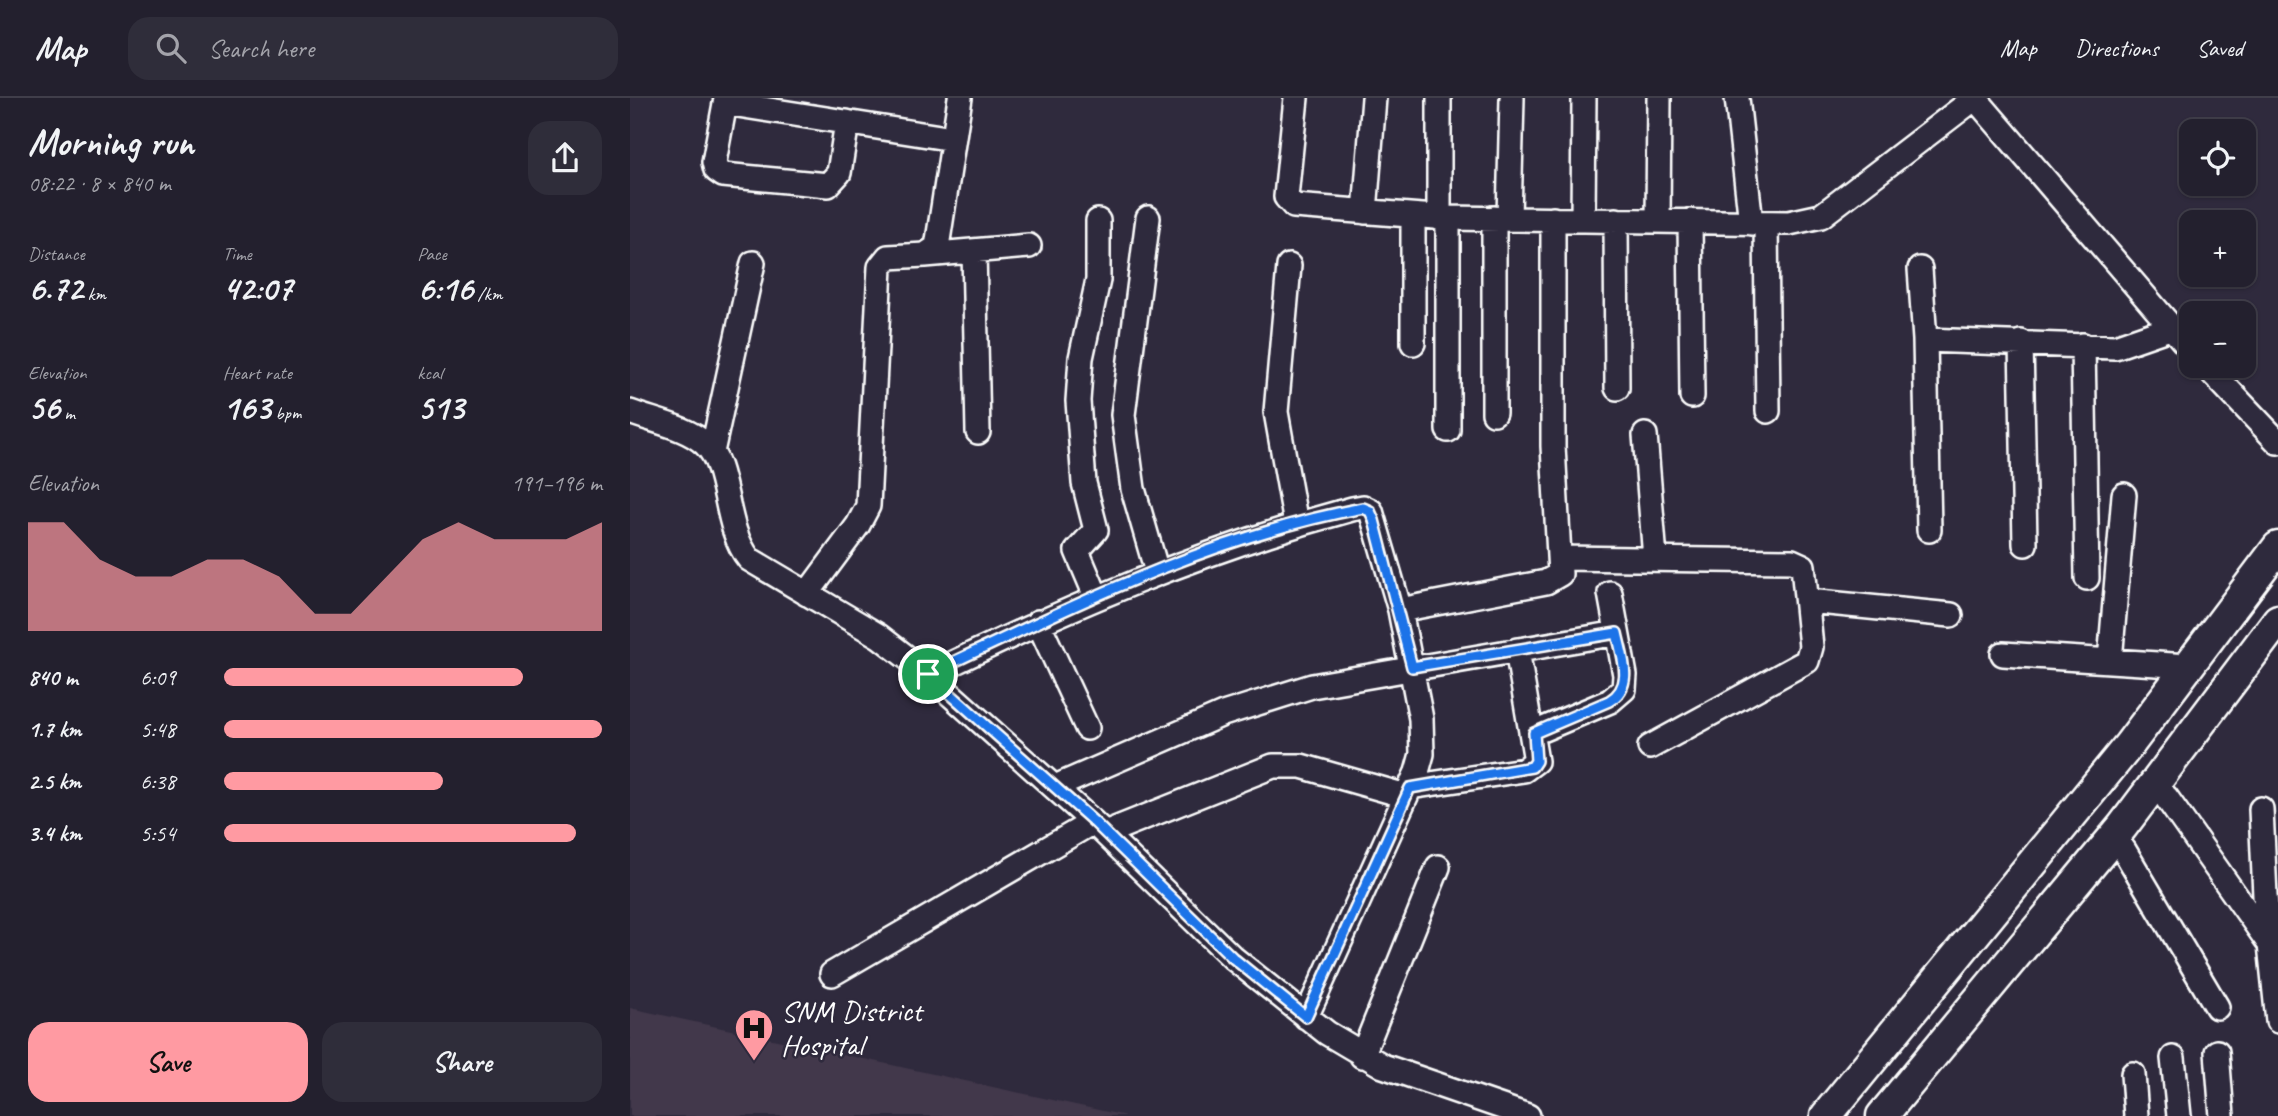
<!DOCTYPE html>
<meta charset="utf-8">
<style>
:root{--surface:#23202e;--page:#2f2d3a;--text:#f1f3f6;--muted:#a3a3aa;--line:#403e4a;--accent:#ff9aa2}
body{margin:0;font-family:Caveat,sans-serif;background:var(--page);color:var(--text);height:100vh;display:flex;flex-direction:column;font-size:26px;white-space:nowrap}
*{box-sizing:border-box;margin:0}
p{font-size:23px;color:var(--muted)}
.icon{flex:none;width:38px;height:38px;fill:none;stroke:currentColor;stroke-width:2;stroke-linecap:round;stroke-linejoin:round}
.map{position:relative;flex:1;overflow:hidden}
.drawer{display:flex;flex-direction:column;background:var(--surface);width:630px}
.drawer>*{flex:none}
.controls{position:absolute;left:1549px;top:21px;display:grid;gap:14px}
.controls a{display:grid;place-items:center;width:77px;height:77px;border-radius:14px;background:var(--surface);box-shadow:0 2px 5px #0004,0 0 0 2px var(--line);font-size:35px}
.pin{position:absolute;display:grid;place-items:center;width:60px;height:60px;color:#fff;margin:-30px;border:4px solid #fff;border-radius:50%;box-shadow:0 2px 7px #0007}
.round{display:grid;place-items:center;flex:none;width:74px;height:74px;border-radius:21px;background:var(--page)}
.head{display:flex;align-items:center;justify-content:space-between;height:119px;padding:0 28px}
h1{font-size:38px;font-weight:700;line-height:52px}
.metrics{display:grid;grid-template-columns:repeat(3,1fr);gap:10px;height:119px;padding:7px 28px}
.metrics div{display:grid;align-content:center}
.metrics b{font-size:35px;font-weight:700}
.metrics small{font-size:19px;font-weight:400}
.metrics p{font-size:19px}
.chart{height:196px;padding:14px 28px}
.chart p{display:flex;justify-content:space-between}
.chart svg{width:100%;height:126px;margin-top:7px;fill:var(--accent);opacity:.7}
.action{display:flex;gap:14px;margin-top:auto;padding:14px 28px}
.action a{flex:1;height:80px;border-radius:21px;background:var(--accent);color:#111;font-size:28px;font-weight:700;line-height:80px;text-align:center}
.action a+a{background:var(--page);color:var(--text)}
ul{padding:0 28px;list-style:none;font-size:23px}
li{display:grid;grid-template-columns:112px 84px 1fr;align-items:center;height:52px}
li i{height:18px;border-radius:9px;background:var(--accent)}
header{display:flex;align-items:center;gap:42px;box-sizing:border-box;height:98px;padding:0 35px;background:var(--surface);border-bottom:2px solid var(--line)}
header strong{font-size:33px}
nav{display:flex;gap:38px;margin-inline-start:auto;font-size:24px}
.search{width:490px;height:63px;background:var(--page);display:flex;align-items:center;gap:18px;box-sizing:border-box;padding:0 24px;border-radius:21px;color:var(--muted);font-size:26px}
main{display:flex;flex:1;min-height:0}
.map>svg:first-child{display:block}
</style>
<header>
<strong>Map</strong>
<div class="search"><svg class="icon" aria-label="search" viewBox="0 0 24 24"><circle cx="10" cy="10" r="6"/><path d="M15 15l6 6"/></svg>Search here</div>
<nav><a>Map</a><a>Directions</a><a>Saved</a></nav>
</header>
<main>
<section class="drawer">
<div class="head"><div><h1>Morning run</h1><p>08:22 · 8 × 840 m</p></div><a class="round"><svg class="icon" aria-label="share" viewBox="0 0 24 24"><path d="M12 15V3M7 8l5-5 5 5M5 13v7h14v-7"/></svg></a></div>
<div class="metrics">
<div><p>Distance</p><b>6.72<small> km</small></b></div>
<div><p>Time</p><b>42:07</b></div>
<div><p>Pace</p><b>6:16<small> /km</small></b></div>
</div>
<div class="metrics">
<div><p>Elevation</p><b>56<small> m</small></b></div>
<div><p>Heart rate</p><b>163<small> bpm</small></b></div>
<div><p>kcal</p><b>513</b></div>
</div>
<div class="chart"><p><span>Elevation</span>191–196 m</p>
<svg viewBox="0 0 160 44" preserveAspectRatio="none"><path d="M0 44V6L10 6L20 19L30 25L40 25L50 19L60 19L70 25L80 38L90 38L100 25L110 12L120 6L130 12L140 12L150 12L160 6V44z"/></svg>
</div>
<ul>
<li><b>840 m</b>6:09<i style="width:79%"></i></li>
<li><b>1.7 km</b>5:48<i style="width:100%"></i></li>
<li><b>2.5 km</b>6:38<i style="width:58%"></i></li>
<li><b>3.4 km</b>5:54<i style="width:93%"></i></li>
</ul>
<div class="action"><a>Save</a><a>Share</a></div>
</section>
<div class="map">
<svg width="1648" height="1018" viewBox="0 0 1648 1018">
<rect width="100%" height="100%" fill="#2f2a3d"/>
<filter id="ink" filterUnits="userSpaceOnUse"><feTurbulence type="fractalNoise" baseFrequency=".0143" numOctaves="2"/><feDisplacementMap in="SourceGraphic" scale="14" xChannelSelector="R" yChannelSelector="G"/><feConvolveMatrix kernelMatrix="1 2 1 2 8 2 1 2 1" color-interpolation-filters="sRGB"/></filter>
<g filter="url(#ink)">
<!-- built -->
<path fill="#42384b" d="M0,910L496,1018H0Z"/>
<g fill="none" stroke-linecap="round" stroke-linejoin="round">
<!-- minor casing -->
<g stroke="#fff" stroke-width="28">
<path id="minor" d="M96,0L84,64L86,72L93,77L198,87L209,75L217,24
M666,0L656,99L664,108L818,120L1159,125L1191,118L1345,0
M809,0V120
M1107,0L1121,125
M1345,0L1561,252
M95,5L323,41
M735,114L744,0
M518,120L493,317L503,391L527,474
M818,120V332
M879,120L882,0
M953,121L954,0
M986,122L987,290
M1028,123L1029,0
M1060,123L1062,298
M1136,125L1138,313
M344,153L348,334
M295,157L399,148
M659,168L646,314L666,426
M1290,171L1295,242
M1391,244L1395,446
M783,245V118
M1453,247L1457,480
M1576,268L1648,344
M0,314C23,323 57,329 75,346C100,368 93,429 119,461L249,538L292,571L463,724L603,860L697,935L753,968L898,1018
M864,315V120
M1015,337L1025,460
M82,354L123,165
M1299,432L1295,242L1485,249L1540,230
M930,460L1162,463L1173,468L1181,549L1177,563L1020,649
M177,496L228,427L238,408L250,169L258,159L295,157L307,149L330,0
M466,498L447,453L466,432L454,385L448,303L451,260L468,182V123
M1178,503L1321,517
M770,512L916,484L930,476L923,348V121
M408,524L457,630
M1373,556L1558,568
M1480,563L1494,397
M298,577C439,509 571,452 722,411L733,409L741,413L770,512L791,621L792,656L787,674L676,919
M904,635L980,603L994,591L995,577L980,495
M425,689L593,616L682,588L987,535
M780,689L894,672L906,663L887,552
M1536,699L1639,845
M1631,711L1635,798L1648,923
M475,735L643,668H671L776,698
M1494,752L1587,909
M202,876L463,724
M1587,954L1592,1018
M732,958L808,769
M1543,960L1549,1018
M1503,976L1506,1018"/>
</g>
<!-- major casing -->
<g stroke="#fff" stroke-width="35">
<path id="major" d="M1196,1018L1499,647L1648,449
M1252,1018L1492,729L1648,522"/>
</g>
<!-- minor -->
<use href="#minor" stroke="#2f2a3d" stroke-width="23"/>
<!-- major -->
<use href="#major" stroke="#2f2a3d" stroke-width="30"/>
</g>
</g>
<g fill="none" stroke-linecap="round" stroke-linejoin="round" filter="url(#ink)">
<!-- route casing -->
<g stroke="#fff" stroke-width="14">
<path id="route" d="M733,410L740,413L744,422L782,569L987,535C992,559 1005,588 979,603L904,635L906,663L902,669L780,690L676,919L603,860L463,723L298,576C437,511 580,438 733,410Z"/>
</g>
<!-- route -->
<use href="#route" stroke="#1a73e8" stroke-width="9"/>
</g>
<!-- icons -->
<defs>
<g id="hospital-pin" transform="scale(2.0125)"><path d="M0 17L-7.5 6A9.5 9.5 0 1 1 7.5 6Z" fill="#ff9aa2" stroke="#2f2a3d"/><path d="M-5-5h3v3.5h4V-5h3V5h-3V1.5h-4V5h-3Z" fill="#111"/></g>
</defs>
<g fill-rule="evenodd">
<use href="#hospital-pin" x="124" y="930"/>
</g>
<g text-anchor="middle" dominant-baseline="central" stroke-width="5" stroke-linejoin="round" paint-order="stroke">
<!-- poi labels -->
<g font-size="30" fill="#fff" stroke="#2f2a3d" text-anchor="start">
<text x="151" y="913">SNM District<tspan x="151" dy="34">Hospital</tspan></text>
</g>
</g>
</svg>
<div class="controls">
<a><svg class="icon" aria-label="locate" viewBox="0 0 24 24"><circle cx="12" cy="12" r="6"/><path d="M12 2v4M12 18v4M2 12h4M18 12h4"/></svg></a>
<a>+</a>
<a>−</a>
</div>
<div class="pin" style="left:298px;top:576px;background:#1e9e55"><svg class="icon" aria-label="arrive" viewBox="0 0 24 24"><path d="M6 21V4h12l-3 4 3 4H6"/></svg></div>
</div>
</main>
